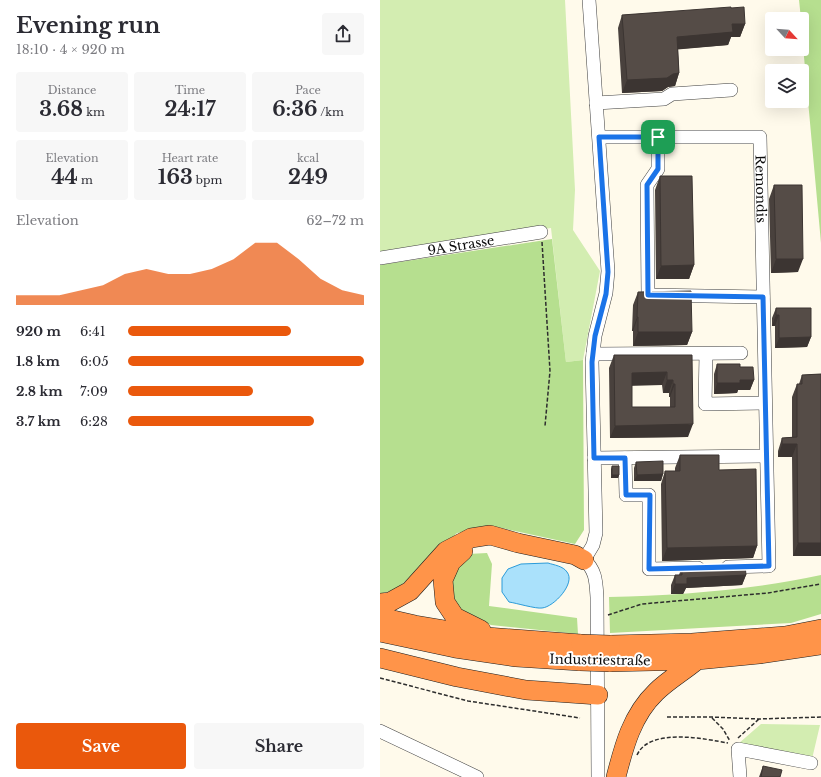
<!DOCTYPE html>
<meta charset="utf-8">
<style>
:root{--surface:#fff;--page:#f7f7f7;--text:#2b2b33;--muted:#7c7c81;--accent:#ea580c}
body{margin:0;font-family:"Libre Baskerville",serif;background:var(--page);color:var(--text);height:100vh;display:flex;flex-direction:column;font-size:15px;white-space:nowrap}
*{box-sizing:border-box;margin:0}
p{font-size:13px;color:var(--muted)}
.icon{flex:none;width:22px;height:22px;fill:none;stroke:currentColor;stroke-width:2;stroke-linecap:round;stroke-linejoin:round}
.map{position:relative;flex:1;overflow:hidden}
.drawer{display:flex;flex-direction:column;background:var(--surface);width:380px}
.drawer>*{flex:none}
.needle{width:26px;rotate:116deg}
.tools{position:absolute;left:385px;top:12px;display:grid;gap:8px}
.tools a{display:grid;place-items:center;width:44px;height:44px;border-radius:4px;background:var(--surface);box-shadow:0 4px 16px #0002;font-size:20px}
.pin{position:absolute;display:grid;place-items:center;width:34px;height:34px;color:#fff;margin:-17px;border-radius:8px;box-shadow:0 2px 6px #0006}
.round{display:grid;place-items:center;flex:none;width:42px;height:42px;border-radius:4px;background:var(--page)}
.headline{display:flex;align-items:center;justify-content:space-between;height:68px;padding:0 16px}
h1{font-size:22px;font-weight:700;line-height:30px}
.figures{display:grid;grid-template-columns:repeat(3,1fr);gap:6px;height:68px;padding:4px 16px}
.figures div{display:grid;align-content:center;border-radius:4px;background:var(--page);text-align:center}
.figures b{font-size:20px;font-weight:700}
.figures small{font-size:11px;font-weight:400}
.figures p{font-size:11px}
.chart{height:112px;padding:8px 16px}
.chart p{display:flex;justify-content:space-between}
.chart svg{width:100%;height:72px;margin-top:4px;fill:var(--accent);opacity:.7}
.cta{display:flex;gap:8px;margin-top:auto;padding:8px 16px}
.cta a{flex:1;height:46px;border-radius:4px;background:var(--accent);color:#fff;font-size:16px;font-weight:700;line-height:46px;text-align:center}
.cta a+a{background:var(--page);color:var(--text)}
ul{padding:0 16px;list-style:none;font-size:13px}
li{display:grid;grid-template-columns:64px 48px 1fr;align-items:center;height:30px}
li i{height:10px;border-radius:5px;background:var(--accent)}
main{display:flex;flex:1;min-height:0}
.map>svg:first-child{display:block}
</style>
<main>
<section class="drawer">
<div class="headline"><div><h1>Evening run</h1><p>18:10 · 4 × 920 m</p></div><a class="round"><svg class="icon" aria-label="share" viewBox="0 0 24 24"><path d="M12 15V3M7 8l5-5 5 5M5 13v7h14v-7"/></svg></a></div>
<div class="figures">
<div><p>Distance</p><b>3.68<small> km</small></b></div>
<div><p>Time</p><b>24:17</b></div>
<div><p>Pace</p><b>6:36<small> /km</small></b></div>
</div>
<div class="figures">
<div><p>Elevation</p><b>44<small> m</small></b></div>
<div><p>Heart rate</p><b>163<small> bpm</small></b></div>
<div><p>kcal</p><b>249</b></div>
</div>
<div class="chart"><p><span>Elevation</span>62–72 m</p>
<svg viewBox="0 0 160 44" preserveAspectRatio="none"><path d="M0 44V38L10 38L20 38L30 35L40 32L50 25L60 22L70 25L80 25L90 22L100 16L110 6L120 6L130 16L140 28L150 35L160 38V44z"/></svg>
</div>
<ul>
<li><b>920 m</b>6:41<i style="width:69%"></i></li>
<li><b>1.8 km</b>6:05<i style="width:100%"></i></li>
<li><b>2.8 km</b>7:09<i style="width:53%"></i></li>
<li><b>3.7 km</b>6:28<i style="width:79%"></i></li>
</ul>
<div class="cta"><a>Save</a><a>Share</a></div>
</section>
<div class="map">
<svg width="441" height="777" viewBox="0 0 441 777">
<rect width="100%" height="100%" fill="#fffaeb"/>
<!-- green -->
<path fill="#d3edb1" d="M0,0H185L195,190L193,230L220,271L203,360L186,362L171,228L0,253Z
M381,724L440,725L432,759L358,744Z"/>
<!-- forest -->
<path fill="#b6df8f" d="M419,0H441V243L422,35V19H421Z
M172,239L186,362L203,360L204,530L195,544L117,527L77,533L17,589L0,594V265Z
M107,553L112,564L109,606L197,618L198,634L111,625L84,615L71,594L75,570L88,554Z
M441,575V614L411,623L230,633L229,597C301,595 371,590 441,575Z"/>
<!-- water -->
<path fill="#aae1fb" stroke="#2b9bd9" d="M168,563C174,565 183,566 187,572C196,583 174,607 162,608C156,609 136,603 129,602L122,592V578L128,569L141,564Z"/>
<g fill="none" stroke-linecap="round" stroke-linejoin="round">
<!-- minor casing -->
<g stroke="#3f3f3f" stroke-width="14">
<g id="minor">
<path d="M209,0L228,271L226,293L215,336L212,362L216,533L213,545L204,560C216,570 216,582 217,597L218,777"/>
<path d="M216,103L284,99L292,94L351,90"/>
<path id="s1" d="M219,137H380L389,566L348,567"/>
<path d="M278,137V169L267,185L268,295L383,297"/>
<path id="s2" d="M0,258L161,232"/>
<path d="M213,354L361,353"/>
<path d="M326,354L325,404L385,403"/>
<path d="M214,458L386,456"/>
<path d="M245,458L246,495H269V569L318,568"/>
<path d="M0,731L97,777"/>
<path d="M360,777L358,749L431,763"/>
</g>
</g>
<!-- highway casing -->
<g stroke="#1d1d1d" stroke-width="20">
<path id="highway" d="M83,551L71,562L63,580L65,602L75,617L101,630
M0,603L10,602L30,591L66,551L91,538L110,535L138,543L195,555L204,560
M0,617L35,625L107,637L201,644
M0,632L75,648L136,657L200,661
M230,645L312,643L405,636L441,629
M0,658L77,677L146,690L218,695
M229,662L317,660L379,654L441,645
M236,777C244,746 252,715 276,692C288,680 304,671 317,660"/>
</g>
<!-- path -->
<path stroke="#2e2e2e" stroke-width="1.5" stroke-dasharray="4 2" stroke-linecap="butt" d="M162,242L170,371L165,426
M228,615L262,604L388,593L441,584
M0,678L88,701L200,718
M287,717H331L379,719L441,717
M332,718L343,729L350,741
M358,738L379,719
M257,755C270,727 325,739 348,743"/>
<!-- minor -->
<use href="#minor" stroke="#fff" stroke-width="13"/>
<!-- highway -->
<use href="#highway" stroke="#ff9449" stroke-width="19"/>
<!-- highway-bridge casing -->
<g stroke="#1d1d1d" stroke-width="20" stroke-linecap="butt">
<path id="highway-bridge" d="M201,644L230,645
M200,661L229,662"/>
</g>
<!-- highway-bridge -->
<use href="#highway-bridge" stroke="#ff9449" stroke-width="19"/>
</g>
<!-- wall -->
<path fill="#49413d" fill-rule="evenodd" d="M351,8L365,24L360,37H351L348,45L298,49L299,73L295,86L288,87L282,91L242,93L238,28L242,15Z
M280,176L314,265L309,279H276L275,190Z
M394,185L418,272L391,273L389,199Z
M258,292L312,332L307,345L253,346V331H252L253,305Z
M396,308L431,337L427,347L395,348V326H392V318Z
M234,355H312L308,437L230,438L229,368ZM252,385H282L283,393H289V397H290V407H252Z
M337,364L360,367L374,380L370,390H358L357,393L334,394V374Z
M441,374V556H413L412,457H398V451L402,438L412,437V397L417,384H419L422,375Z
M300,455L339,470L377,546L373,558L282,561L281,484L285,471H295V468Z
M256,462L283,474L281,481H254V468Z
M232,466L239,475L238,478H231V469Z
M302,566L366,575L362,585L306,588L303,594H291V585L295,575H299Z
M383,766L400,777H379Z"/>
<!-- shaded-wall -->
<path fill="#3c3532" d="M352,24H365L360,37H351L348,45L292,50L297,37Z
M299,73L295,86L288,87L282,91L242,93L247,80Z
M396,259H423L418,272L391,273Z
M314,265L309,279H276L281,266Z
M396,315H399L395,326H392Z
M257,317H258L253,331H252Z
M258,332H312L307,345L253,346Z
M431,337L427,347L395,348L399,338Z
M287,372L282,385L247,386L252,373Z
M287,380H293L289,393H283Z
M360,380H374L370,390H358L357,393L334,394L337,383Z
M293,384H295L290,397H289Z
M313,424L308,437L230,438L235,426Z
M402,444H417L412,457H398Z
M283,474L281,481H254L257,475Z
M232,475H239L238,478H231Z
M418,543H441V556H413Z
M377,546L373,558L282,561L287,548Z
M366,575L362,585L306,588L303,594H291L295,584L307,578Z"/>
<!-- building -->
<path fill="#554c47" stroke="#3c3532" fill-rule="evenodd" d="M351,7V8L364,7L365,24H352L353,32L297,37L299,73L293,74L287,78L247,80L242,15Z
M280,176H312L314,265L281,266Z
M394,185H422L423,259H396Z
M311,291L312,332H258V317H257L258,292Z
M396,308H431V337L399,338V315H396Z
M234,355H312L313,424L235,426ZM287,372V380H293V384H295V407H252V373Z
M337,364H360V367H373L374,380H360V383H337Z
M441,374V543H418L417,444H402V438L417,437V384H422V375Z
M300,455H339V470L376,469L377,546L287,548L285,471H300Z
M283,461V474L257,475L256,462Z
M232,466H239V475H232Z
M365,565L366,575L307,578V584H295V575H302V566Z
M383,766L402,770L400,777H381Z"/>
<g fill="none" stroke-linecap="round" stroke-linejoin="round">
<!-- route casing -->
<g stroke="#fff" stroke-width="8">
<path id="route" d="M219,137H278V169L267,185L268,295L383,297L389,566L269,569L270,495H246L245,458H214L212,362L215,336L226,294L228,272Z"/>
</g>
<!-- route -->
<use href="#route" stroke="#1a73e8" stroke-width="5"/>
</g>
<g text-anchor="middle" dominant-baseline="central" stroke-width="4" stroke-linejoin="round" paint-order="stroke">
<!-- street labels -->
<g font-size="13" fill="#0c0c0c" stroke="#fff">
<text stroke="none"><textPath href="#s1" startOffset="213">Remondis</textPath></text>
<text stroke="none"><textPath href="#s2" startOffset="82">9A Strasse</textPath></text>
<text transform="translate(220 660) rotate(1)">Industriestraße</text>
</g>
</g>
</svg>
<div class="tools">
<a><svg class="needle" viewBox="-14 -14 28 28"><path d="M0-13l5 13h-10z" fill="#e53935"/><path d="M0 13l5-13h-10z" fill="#7c7c81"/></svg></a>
<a><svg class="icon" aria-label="layers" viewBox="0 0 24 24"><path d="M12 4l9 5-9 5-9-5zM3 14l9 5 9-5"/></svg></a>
</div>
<div class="pin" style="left:278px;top:137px;background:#1e9e55"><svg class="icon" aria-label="arrive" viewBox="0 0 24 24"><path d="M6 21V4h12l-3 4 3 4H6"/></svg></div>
</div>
</main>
